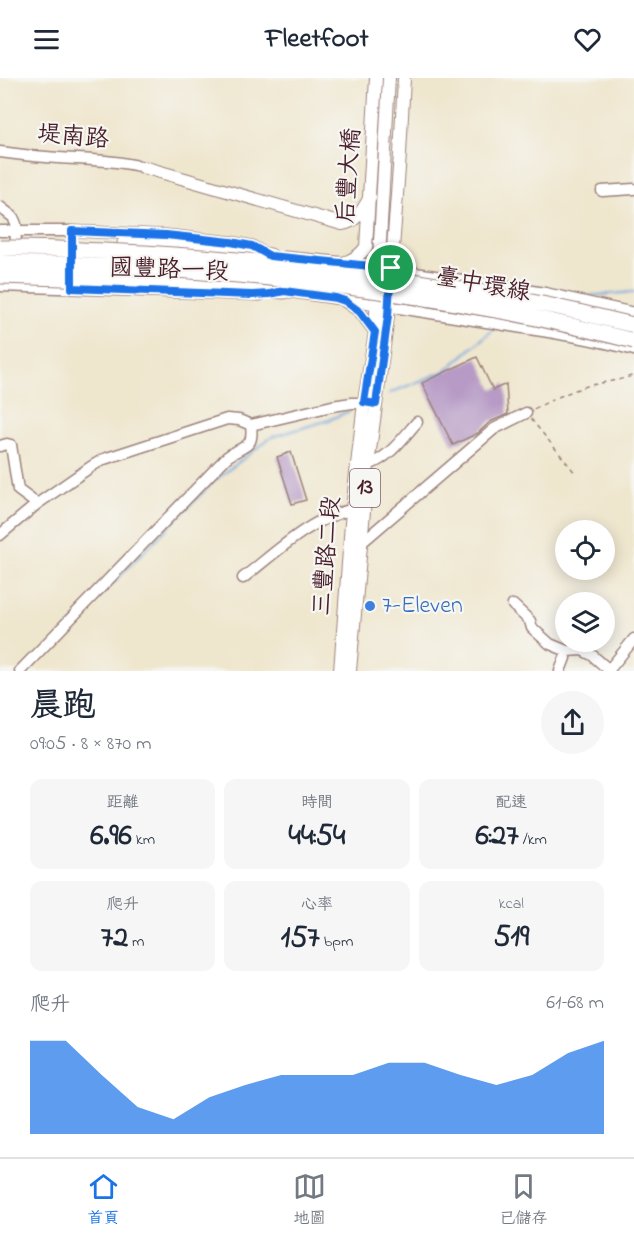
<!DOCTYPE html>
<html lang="zh-TW">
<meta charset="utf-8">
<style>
:root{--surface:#fff;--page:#f6f6f7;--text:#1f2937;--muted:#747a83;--line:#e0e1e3;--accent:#1a73e8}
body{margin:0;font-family:"Indie Flower","LXGW WenKai TC",sans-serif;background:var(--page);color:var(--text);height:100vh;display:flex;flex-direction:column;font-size:22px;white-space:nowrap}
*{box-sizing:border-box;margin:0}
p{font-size:20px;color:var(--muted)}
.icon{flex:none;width:33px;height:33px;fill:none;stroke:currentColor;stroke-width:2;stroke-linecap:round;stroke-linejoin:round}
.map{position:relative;height:593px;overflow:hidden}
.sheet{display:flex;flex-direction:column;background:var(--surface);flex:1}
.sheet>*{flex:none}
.tools{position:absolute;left:555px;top:442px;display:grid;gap:12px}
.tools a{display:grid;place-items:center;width:60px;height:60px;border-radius:50%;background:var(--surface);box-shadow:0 3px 15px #0003;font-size:30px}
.pin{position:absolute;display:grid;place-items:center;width:51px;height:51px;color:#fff;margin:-26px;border:3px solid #fff;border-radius:50%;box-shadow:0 2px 6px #0007}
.round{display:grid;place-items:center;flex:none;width:63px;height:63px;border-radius:32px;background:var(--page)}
.head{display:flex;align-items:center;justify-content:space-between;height:102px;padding:0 30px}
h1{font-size:33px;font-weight:700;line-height:45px}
.figures{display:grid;grid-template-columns:repeat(3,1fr);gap:9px;height:102px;padding:6px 30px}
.figures div{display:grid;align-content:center;border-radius:12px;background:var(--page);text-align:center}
.figures b{font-size:30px;font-weight:700}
.figures small{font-size:16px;font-weight:400}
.figures p{font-size:16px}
.chart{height:168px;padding:12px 30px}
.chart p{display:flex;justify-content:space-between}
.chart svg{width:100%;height:108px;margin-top:6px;fill:var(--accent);opacity:.7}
header{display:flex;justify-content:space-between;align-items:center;height:78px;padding:0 30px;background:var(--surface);font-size:27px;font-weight:700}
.dock{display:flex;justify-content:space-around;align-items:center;height:84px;border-top:2px solid var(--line);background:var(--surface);font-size:16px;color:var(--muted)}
.dock a{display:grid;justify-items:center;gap:3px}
.dock .current{color:var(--accent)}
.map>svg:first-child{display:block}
</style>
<header><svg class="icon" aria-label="menu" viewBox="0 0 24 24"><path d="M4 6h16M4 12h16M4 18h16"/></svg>Fleetfoot<svg class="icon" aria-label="heart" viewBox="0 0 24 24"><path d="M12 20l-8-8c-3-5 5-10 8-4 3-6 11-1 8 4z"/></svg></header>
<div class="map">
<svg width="634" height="593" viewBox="0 0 634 593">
<rect width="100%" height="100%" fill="#f6f6f2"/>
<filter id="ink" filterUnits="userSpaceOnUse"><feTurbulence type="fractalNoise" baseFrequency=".0167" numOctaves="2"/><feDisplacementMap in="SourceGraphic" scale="12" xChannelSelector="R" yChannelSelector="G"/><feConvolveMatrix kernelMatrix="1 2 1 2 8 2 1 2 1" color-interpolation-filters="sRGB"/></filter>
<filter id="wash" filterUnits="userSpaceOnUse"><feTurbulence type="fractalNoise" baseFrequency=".008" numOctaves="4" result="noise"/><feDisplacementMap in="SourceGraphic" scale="24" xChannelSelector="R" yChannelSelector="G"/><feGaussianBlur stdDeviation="1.35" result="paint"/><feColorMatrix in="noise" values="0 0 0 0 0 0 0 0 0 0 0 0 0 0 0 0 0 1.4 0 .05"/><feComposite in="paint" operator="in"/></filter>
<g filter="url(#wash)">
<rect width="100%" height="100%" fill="#efe6ce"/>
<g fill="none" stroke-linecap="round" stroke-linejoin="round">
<!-- stream -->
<path stroke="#6ea4dc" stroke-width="2" d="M534,210L536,208L587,218L634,214
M390,315L445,293L495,250
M67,551L214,403L272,359L329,342L349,333"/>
</g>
<g id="blocks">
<!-- building -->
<path fill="#b79bc6" d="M477,279L493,312L506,306L508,336L490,344L478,355L453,367L422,305Z
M291,374L306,422L292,426L277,379Z"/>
</g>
</g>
<g filter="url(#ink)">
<use href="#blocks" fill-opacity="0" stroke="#9c827c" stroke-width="1.5"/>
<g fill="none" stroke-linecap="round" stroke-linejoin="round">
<!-- minor casing -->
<g stroke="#9c827c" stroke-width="13">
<path id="minor" d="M0,74C15,76 31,78 46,79C79,82 111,81 143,89
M602,113L634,111
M0,129L13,139L16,146L15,192
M0,153H72L166,157L231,164L252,168L264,175
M285,179L379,188L409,194L545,215L634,235
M0,208L260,217
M279,214L284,213C351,222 419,233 486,244C536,252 586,259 634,272
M344,223L360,234L375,254
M611,250L634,255
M0,368L7,366L11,367L18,412L37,426
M368,387C389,380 403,360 417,344
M0,457L37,426L92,388L104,381L227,341L239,342L251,347L332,328L352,325H372
M357,466H360L494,351L526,335
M243,500C274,476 313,438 352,432
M513,527L530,543L532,550L550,566L567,573L582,572L592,577L609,592
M20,593L227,379C244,366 254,372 251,347
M560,593L565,580
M608,593L634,561"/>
</g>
<!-- major casing -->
<g stroke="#9c827c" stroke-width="14">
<path id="major" d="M143,89L342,146C357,144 363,131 370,119
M343,185C353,182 360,178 366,169L376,0
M340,593L352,432L364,324L375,254L389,0
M350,593L368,387L388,238L400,76L404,0"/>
</g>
<!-- highway casing -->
<g stroke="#9c827c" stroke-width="17">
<path id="highway" d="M125,165L270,178
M125,202L194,205L284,213"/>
</g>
<!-- path -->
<path stroke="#9c827c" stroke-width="1.5" stroke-dasharray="4.5 4.5" stroke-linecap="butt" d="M534,331C551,322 568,314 587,308C603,304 619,303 634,297
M531,341L576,396"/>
<!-- minor -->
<use href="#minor" stroke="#fff" stroke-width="10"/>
<!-- major -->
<use href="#major" stroke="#fff" stroke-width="12"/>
<!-- highway -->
<use href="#highway" stroke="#fff" stroke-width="15"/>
<!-- highway-bridge casing -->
<g stroke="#9c827c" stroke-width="17" stroke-linecap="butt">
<path id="highway-bridge" d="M0,170C48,169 97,173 145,175C277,183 407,199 537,225C569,231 602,240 634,247
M0,185C168,187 336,202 501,233C546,241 590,252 634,263
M0,198L125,202"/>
</g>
<!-- highway-bridge -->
<use href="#highway-bridge" stroke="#fff" stroke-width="15"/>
</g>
</g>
<g fill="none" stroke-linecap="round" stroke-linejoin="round" filter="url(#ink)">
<!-- route casing -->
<g stroke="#fff" stroke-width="12">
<path id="route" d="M72,153L166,157L231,164L252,168L270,178L391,190L388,238L376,326L364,324L375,254L360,234L345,223L336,220L284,213L270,216L252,217L72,210Z"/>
</g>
<!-- route -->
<use href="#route" stroke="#1a73e8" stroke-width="8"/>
</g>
<!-- markers -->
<circle fill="#3f7fe0" stroke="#f6f6f2" stroke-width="2" cx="370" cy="528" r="6"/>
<g text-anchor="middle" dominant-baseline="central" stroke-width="4.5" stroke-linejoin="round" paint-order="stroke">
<!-- shield labels -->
<rect fill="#f6f6f2" stroke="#7e6067" stroke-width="1.5" x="350" y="391" width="30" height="38" rx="4.5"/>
<g font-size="22" font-weight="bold" fill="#4a1f2b">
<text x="365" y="410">13</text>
</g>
<!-- street labels -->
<g font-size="24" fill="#4a1f2b" stroke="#f6f6f2">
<text transform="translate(73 60) rotate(5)">堤南路</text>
<text transform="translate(350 98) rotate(-86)">后豐大橋</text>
<text transform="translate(169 193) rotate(2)">國豐路一段</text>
<text transform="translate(483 208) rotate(10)">臺中環線</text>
<text transform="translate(328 478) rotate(-85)">三豐路二段</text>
</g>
<!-- shop labels -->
<g font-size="24" fill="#366cbe" stroke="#f6f6f2" text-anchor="start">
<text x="382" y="528">7-Eleven</text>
</g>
</g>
</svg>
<div class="tools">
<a><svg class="icon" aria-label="locate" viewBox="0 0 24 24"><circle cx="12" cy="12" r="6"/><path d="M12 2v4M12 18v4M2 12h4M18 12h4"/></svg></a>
<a><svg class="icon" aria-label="layers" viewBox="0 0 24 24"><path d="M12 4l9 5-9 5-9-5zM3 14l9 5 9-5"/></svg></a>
</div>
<div class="pin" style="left:391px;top:190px;background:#1e9e55"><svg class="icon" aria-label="arrive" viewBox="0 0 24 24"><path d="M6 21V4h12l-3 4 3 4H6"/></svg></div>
</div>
<section class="sheet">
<div class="head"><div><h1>晨跑</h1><p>09:05 · 8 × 870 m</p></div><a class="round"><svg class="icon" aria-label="share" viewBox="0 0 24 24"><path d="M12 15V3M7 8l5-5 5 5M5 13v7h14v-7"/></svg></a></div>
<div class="figures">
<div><p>距離</p><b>6.96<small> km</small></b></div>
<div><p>時間</p><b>44:54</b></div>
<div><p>配速</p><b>6:27<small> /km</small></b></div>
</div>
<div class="figures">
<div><p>爬升</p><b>72<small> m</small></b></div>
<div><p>心率</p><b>157<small> bpm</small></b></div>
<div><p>kcal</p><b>519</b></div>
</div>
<div class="chart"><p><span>爬升</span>61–68 m</p>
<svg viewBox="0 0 160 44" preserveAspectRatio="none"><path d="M0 44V6L10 6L20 20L30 33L40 38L50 29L60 24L70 20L80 20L90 20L100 15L110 15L120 20L130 24L140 20L150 11L160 6V44z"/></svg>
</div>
</section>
<nav class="dock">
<a class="current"><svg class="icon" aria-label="home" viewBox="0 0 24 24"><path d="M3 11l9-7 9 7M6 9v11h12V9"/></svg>首頁</a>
<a><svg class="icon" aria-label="map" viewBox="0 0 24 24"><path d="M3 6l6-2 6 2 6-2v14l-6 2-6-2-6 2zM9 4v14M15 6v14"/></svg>地圖</a>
<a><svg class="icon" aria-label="saved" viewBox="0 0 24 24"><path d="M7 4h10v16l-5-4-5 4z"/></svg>已儲存</a>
</nav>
